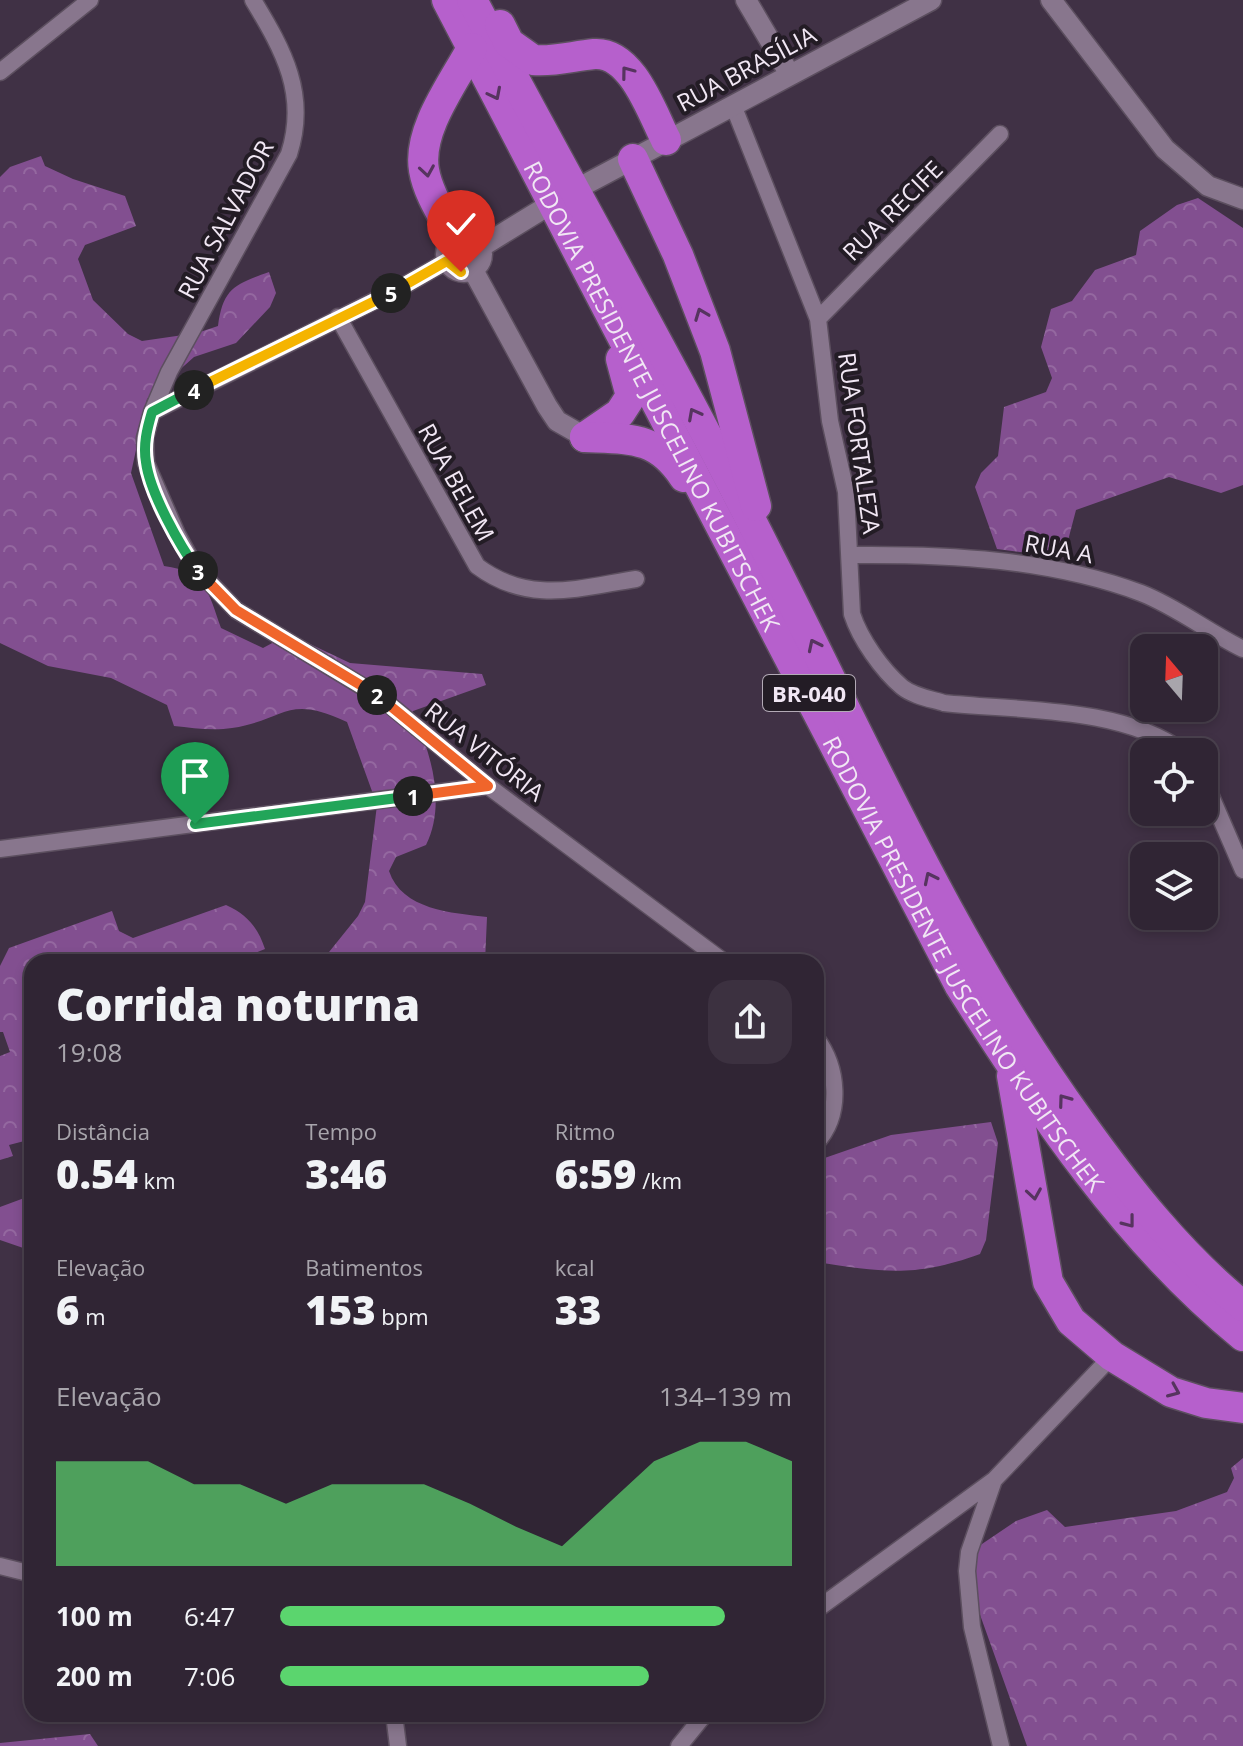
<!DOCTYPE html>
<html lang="pt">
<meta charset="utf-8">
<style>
:root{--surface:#302534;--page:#3c3140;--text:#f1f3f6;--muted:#a8a5ac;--line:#4b424f;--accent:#5bd56e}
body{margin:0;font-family:"Open Sans",sans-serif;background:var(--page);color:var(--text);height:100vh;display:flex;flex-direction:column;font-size:30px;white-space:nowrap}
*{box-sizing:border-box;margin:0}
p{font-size:26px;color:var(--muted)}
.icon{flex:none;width:44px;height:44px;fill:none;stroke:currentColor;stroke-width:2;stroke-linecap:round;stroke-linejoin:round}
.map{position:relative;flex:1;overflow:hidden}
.side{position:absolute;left:24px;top:954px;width:800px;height:768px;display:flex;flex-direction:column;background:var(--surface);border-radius:24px;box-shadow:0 4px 12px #0003,0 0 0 2px var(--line)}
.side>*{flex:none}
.needle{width:52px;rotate:341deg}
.tools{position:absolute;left:1130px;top:634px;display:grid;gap:16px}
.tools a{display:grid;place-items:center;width:88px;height:88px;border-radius:16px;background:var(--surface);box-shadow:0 4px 12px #0003,0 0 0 2px var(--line);font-size:40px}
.pin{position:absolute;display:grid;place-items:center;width:68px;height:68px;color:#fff;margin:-82px -34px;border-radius:50% 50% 50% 0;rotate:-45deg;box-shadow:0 0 8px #0007}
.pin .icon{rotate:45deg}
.km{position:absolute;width:40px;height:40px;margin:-20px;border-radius:50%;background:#222;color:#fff;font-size:22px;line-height:40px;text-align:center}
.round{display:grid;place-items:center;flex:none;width:84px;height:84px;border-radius:24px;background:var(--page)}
.overview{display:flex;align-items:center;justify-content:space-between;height:136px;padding:0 32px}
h1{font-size:44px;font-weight:800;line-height:60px}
.stats{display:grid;grid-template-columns:repeat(3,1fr);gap:12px;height:136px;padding:8px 32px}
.stats div{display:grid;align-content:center}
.stats b{font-size:40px;font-weight:800}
.stats small{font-size:22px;font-weight:400}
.stats p{font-size:22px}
.chart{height:224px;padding:16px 32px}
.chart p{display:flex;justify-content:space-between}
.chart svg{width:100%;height:144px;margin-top:8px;fill:var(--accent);opacity:.7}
ul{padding:0 32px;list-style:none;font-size:26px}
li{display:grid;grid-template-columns:128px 96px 1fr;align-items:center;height:60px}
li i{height:20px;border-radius:10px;background:var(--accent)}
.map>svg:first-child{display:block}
</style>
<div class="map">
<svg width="1243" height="1746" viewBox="0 0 1243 1746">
<defs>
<pattern id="forest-crowns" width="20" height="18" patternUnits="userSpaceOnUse" patternTransform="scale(2)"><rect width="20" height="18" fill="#824f90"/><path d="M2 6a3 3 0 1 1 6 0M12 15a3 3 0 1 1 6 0" fill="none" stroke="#9468a0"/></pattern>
</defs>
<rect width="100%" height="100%" fill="#403145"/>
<!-- forest -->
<path fill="url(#forest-crowns)" d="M41,156L45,166L73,179L125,196L136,226L85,245L78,259L93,300L128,334L142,341L197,333L218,326C223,288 235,284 269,272L276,293L270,307L236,343L194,357L147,399L131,473L164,566C206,572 208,591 221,628L263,648L289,634L350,663L482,674L486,685L413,711L407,725L411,735L424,741C436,774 442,813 426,845L396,857L389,871C402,910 452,913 487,917L485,962H321L358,916L365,902L377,805L347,722C286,693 286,720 232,728C213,731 193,728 174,726L167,705L111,678L48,666L0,643V177L10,167Z
M1198,198L1243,228V485L1221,493L1169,477L1076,510L1066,548L1045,555L997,549L975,487L981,473L998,456L1004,407L1046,392L1052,378L1041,347L1051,309L1072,301L1095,270L1136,255L1140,231L1177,205Z
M226,905C248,915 258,928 265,949L255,953L258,962H32V1139L9,1145L13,1156L0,1160V1056L10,1052L3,1032H0V966L9,948L112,911L119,931L133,938Z
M991,1122L998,1143L986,1240L980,1254C914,1278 883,1272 816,1262V1161L891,1135Z
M27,1197L32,1207V1251L0,1240V1207Z
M1243,1458V1746H1027L969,1584L979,1546L1016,1521L1047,1510L1065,1527L1176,1511L1227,1492L1234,1478L1231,1468Z
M90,1734L98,1746H0V1743Z"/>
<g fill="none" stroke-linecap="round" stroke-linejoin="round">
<!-- minor casing -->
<g stroke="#5c4f5f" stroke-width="19">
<path id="minor" d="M253,0C284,51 308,95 289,154L169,372L152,412L145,438L146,463L177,534L195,567L236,610L380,697L488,786L724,962
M0,72L90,0
M733,105L818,319L830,421L846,492L852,614C860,639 882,670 902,687C913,696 931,699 944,703C1018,711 1122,706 1183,752
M338,317L477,566C529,605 578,588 636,579
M818,319L1000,134
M152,412L400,288L447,261
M851,555C948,554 1050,559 1141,593C1177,607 1208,632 1243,649
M1204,780L1243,870
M0,849L488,786
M816,1038C838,1067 843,1114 816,1143
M0,1566L32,1574
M816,1610L994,1480
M394,1714L398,1746
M679,1746L705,1714
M1001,1746L972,1627L967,1571L969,1552L994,1480L1112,1356"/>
</g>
<!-- tertiary casing -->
<g stroke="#5c4f5f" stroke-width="23">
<path id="tertiary" d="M746,0L789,73
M1051,0L1165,149L1208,186L1243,199
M586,184L931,0
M446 254a18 18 0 1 1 36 0a18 18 0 1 1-36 0Z
M481,247L541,210
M473,270L547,406L557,421L585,437"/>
</g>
<!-- motorway casing -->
<g stroke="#5c4f5f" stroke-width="33">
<g id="motorway">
<path id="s1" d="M447,0L960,986C1041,1112 1126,1241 1243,1336"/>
<path d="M472,0C570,185 674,367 768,554C867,748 953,947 1081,1123C1129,1190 1179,1254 1243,1306"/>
<path d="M500,25L509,43L533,60C554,62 573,56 594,54C632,51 652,113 666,140"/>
<path d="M633,159L678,255L715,351L756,506"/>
<path d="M455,238C444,217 428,194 424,170C417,130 454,82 472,48"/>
<path d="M585,437L620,413L631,396L621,359"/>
<path d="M585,437C630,439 657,436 684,477"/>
<path d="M1012,1076L1048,1282L1071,1321L1112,1356L1171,1392L1206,1403L1243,1408"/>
</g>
</g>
<!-- minor -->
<use href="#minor" stroke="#88768d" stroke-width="16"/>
<!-- tertiary -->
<use href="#tertiary" stroke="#88768d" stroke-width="20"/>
<!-- motorway -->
<use href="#motorway" stroke="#b660cc" stroke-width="30"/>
</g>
<!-- one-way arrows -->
<defs><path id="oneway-chevron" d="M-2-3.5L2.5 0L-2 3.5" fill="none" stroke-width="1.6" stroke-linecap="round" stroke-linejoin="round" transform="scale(2)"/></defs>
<g stroke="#56345f">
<use href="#oneway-chevron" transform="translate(627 72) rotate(-127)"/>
<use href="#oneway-chevron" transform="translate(495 94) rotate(63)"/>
<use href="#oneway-chevron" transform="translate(427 171) rotate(81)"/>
<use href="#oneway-chevron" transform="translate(701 314) rotate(-111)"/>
<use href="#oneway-chevron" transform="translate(694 414) rotate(-118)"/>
<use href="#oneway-chevron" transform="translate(814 645) rotate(-116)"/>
<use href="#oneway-chevron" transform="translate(930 878) rotate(-116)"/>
<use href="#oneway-chevron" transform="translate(1064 1100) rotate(-126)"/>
<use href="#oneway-chevron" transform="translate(1034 1194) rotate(81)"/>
<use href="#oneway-chevron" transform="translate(1129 1222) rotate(52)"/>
<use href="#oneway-chevron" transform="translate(1174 1391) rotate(23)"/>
</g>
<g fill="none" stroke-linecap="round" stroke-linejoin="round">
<!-- split-1 casing -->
<g stroke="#fff" stroke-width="16">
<path id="split-1" d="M195,824L413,796"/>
</g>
<!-- split-2 casing -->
<g stroke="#fff" stroke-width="16">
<path id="split-2" d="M377,695L488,786L413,796"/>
</g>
<!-- split-3 casing -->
<g stroke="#fff" stroke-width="16">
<path id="split-3" d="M198,571L236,610L377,695"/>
</g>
<!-- split-4 casing -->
<g stroke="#fff" stroke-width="16">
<path id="split-4" d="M194,390L152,412C147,429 143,445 146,462C150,493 180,546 198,571"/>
</g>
<!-- split-5 casing -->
<g stroke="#fff" stroke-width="16">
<path id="split-5" d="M194,390L391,293"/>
</g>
<!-- split-6 casing -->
<g stroke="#fff" stroke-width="16">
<path id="split-6" d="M391,293L447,261L461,272"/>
</g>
<!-- split-1 -->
<use href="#split-1" stroke="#22a559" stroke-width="10"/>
<!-- split-2 -->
<use href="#split-2" stroke="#f0652b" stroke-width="10"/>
<!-- split-3 -->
<use href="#split-3" stroke="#f0652b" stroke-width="10"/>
<!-- split-4 -->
<use href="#split-4" stroke="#22a559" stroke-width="10"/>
<!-- split-5 -->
<use href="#split-5" stroke="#f5b400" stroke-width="10"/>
<!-- split-6 -->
<use href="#split-6" stroke="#f5b400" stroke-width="10"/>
</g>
<g text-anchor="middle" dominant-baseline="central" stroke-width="8" stroke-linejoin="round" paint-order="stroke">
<!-- shield labels -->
<rect fill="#231c25" stroke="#b3aab6" stroke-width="2" x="763" y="675" width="92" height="36" rx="6"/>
<g font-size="22" font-weight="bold" fill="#f1e7f4">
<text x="809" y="693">BR-040</text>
</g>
<!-- street labels -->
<g font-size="24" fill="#f1e7f4" stroke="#231c25">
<text transform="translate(746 68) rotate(-28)">RUA BRASÍLIA</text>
<text transform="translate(892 210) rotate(-45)">RUA RECIFE</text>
<text transform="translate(225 219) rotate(-62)">RUA SALVADOR</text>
<text stroke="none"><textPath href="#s1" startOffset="446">RODOVIA PRESIDENTE JUSCELINO KUBITSCHEK</textPath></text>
<text transform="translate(860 443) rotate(82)">RUA FORTALEZA</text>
<text transform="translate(457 482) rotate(61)">RUA BELEM</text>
<text transform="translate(1059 548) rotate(10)">RUA A</text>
<text transform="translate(485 751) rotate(38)">RUA VITÓRIA</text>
<text stroke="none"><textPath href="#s1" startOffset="1094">RODOVIA PRESIDENTE JUSCELINO KUBITSCHEK</textPath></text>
</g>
</g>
</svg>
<div class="tools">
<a><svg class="needle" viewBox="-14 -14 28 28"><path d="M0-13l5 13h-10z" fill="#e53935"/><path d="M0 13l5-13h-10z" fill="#a8a5ac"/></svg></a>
<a><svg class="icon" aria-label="locate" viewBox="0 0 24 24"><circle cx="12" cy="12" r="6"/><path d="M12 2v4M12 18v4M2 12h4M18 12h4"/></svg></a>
<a><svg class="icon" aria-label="layers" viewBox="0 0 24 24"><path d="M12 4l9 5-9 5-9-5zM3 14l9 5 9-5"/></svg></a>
</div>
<div class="pin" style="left:195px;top:824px;background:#1e9e55"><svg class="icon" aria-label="arrive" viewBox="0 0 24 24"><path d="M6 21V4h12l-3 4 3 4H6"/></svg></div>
<div class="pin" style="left:461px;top:272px;background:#d93025"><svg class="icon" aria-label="check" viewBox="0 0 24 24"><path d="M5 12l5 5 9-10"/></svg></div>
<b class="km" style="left:413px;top:796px">1</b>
<b class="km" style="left:377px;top:695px">2</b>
<b class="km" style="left:198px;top:571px">3</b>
<b class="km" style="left:194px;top:390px">4</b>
<b class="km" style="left:391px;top:293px">5</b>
<section class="side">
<div class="overview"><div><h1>Corrida noturna</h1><p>19:08</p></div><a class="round"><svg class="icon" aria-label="share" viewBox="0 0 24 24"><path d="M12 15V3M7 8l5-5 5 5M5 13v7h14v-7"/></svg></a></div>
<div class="stats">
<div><p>Distância</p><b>0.54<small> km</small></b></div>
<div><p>Tempo</p><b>3:46</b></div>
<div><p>Ritmo</p><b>6:59<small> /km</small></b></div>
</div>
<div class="stats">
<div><p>Elevação</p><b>6<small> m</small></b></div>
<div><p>Batimentos</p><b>153<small> bpm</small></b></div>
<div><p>kcal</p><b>33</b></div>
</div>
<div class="chart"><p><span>Elevação</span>134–139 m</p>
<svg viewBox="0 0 160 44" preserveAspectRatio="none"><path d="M0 44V12L10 12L20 12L30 19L40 19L50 25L60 19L70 19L80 19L90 25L100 32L110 38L120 25L130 12L140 6L150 6L160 12V44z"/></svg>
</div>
<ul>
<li><b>100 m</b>6:47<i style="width:87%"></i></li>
<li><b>200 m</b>7:06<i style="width:72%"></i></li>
</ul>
</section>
</div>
